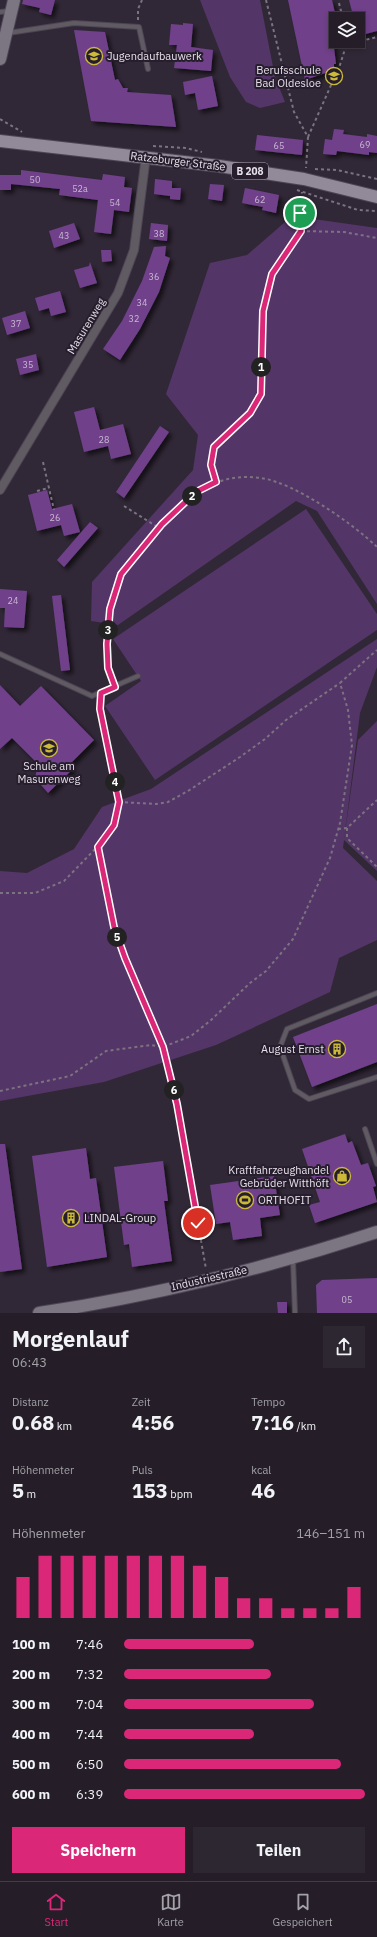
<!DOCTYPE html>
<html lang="de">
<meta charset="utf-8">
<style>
:root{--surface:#251e29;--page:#2d2731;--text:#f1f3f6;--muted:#a3a2a8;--line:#423c46;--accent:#db2777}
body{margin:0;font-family:"IBM Plex Sans",sans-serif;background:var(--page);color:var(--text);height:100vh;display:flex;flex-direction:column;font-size:15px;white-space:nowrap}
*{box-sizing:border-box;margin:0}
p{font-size:13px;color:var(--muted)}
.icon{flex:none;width:22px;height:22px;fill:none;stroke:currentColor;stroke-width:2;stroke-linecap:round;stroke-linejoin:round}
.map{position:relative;height:1313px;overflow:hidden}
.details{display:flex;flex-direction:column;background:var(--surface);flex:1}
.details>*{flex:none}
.buttons{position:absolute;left:329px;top:12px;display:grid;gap:8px}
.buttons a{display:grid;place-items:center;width:36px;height:36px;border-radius:0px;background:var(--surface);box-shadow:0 2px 6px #0003,0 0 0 1px var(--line);font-size:20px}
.pin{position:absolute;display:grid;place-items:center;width:34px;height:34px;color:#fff;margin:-17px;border:2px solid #fff;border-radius:50%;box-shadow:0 1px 4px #0007}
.km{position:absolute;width:20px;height:20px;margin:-10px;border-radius:50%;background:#222;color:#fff;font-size:11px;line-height:20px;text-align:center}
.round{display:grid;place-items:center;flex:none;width:42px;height:42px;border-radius:0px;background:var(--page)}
.summary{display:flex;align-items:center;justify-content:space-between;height:68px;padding:0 12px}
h1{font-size:22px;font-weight:700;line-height:30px}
.stats{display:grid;grid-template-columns:repeat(3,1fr);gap:6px;height:68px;padding:4px 12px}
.stats div{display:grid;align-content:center}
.stats b{font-size:20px;font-weight:700}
.stats small{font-size:11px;font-weight:400}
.stats p{font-size:11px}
.chart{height:112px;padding:8px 12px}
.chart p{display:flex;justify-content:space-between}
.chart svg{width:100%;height:72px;margin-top:4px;stroke:var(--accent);stroke-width:6}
.cta{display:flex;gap:8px;margin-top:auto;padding:8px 12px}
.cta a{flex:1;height:46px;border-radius:0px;background:var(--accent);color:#fff;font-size:16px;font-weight:700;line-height:46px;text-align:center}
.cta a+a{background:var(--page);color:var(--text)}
ul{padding:0 12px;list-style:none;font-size:13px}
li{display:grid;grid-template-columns:64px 48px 1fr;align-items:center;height:30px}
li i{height:10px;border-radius:5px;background:var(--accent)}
.menu{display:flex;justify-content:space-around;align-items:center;height:56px;border-top:1px solid var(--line);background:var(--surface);font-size:11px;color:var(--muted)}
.menu a{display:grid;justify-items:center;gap:2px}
.menu .selected{color:var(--accent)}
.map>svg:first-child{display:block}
</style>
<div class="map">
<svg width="377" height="1313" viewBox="0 0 377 1313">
<defs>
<filter id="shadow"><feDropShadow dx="3.5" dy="3.5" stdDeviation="2" flood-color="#0009"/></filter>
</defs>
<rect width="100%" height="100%" fill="#312837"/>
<!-- green -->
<path fill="#543567" d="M200,0H260L275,77L285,102L260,108L246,102L230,77Z
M292,216L377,228V604L317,511L296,501L118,625L91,621L92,582L193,470L198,435L166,394L210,263L247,255Z
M306,509L377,614V630L155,780L105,706L141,681L113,639Z
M377,639V667L360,713L343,848L377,881V940L339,958L330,992L216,1045L104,1082L0,1101V871L27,873L74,849L102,807L151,789Z
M377,721V871L344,840L358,740Z"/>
<!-- building -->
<path fill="#6f418a" filter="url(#shadow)" d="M23,0H55L51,15L39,12L40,8L22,4Z
M288,0H332L336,17V29L332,31L336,64H334V70L305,80Z
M349,0H377V31L358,36V19H354Z
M183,23L193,24L191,47L213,50L211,71L174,68L177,45H169L171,24L183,25Z
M74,30L105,32L115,80L118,79L123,88H128L127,92L171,95L176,127L91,121Z
M212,76L218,106L198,110L195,93L185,95L183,82Z
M334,129L344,130L343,134L367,137V134L377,136V153L369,152V155L337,151L336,155L323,154L325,139L332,140Z
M257,135L303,140L302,155L255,150Z
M21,170L102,180L103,174L125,177L124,187L132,188L129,212L114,210L111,234L94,232L98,200L59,195L60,189L11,184V190H0V175H21Z
M155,179L172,181V188H181L180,200L170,199V196L154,194Z
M210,184L224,185L222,201L208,199Z
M245,188L279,195L276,213L262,210L263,207L242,203Z
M74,223L80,239L54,248L49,231Z
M151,223L168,225L167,241L149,239Z
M166,246L165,256L170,258L159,292L140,329L120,360L103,349L122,321L142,281L154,247Z
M101,250H111L112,261L102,262Z
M90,262L97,283L80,288L74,270L89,266Z
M60,291L66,312L51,316L49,308L39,311L35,298Z
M25,311L30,328L7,335L2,318Z
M36,354L39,370L20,375L16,359Z
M94,407L100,430L123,424L131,454L111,459L108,446L84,452L74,412Z
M160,426L169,432L124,498L116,492Z
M47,490L52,509L72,504L80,532L64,536L61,525L37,531L28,495Z
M90,522L98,528L64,567L57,560Z
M0,589L27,591L24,628L4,627L5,608H0Z
M61,595L70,670L61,671L52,596Z
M0,685L20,706L41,686L94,740L69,765L73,769L48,793L35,778L38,764L12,738L0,749Z
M377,1004V1062L312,1087L293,1037Z
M345,1134L348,1143L352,1141L361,1165L368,1163L376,1186L373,1187L377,1202L315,1223L309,1205L320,1202L302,1149Z
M0,1144H5L22,1269L0,1272Z
M86,1148L90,1179L96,1178L107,1257L47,1267L32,1156Z
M163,1161L168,1201H164L172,1261L132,1267L129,1244L124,1245L114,1167Z
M274,1176L280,1215L260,1218L262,1236L233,1240L230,1222L216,1224L210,1185Z
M377,1278V1313H317L316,1285L322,1280Z
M277,1302H287V1313H278Z"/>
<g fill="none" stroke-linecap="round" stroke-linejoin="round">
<!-- lane casing -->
<g stroke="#4e4554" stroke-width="6">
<path id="lane" d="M0,12L9,11
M8,33L74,23L139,27L148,69
M0,654L92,696L138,676
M377,993L287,1029L280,1047L295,1090L309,1099L377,1077
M365,1129L377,1164
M293,1260L295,1313"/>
</g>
<!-- street casing -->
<g stroke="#4e4554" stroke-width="10">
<path id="street" d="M0,490L118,293L134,250L146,156"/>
</g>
<!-- secondary casing -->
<g stroke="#4e4554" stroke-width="14">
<path id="secondary" d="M0,59L14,0
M39,1313C153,1296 267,1268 377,1232"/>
</g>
<!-- primary casing -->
<g stroke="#4e4554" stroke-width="14">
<path id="primary" d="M0,141L219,166L304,179L377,197"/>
</g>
<!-- path -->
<path stroke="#7b7380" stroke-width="2" stroke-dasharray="3 3" stroke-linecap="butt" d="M266,0L294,112L308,137L306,168
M339,3L343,19
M138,20V9L142,0
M349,44L377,37
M0,119L22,132
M308,137L340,65L345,49L349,44L348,41
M153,146L186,148L202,152
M315,169L337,170L377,179
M297,190L358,210L377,211
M301,231L344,232L377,238
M43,462L54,510
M216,482L211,465L214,447L250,413L261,394L263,311L272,274L301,231L300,213L302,192
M37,491L49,488
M124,506L159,528
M112,680C103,650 108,617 117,588C118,584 119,578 121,574C126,564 136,556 143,548C173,510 206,470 261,478C295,483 352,523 377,547
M119,802L156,804L168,802L188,791L240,757L265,739L286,720L340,683
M347,828V838L377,867
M338,829L347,828L377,800
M98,847L114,927L125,959L163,1047L177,1104L206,1269
M0,893H35L64,881L102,842L114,825L119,802L100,709V700
M0,1091L70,1076L106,1051L151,1045L163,1047L191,1036L210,1021L250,983L266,971L293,939L330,858L340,823L352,745L348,710L340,683L377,650"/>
<!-- lane -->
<use href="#lane" stroke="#605b63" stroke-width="4"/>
<!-- street -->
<use href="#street" stroke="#605b63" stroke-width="8"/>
<!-- secondary -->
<use href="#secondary" stroke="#7c7582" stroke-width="12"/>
<!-- primary -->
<use href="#primary" stroke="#928999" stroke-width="12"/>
</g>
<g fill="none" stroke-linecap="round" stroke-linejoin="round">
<!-- route casing -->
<g stroke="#fff" stroke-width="8">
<path id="route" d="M198,1223L177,1104L163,1047L125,958L114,927L98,847L114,825L119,802L100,709L101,693L115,687L108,668L107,644L110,609L121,574L162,524L196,492L216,482L211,465L214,447L250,413L261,394L263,311L272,274L301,231L300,213"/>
</g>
<!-- route -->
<use href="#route" stroke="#db2777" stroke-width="5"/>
</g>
<!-- icons -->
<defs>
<g id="school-ring" transform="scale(0.9)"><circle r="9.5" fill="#271e2d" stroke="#cbba39" stroke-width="1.5"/><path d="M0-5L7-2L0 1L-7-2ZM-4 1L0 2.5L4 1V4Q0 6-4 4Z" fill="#cbba39"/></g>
<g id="building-ring" transform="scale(0.9)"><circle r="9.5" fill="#271e2d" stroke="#cbba39" stroke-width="1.5"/><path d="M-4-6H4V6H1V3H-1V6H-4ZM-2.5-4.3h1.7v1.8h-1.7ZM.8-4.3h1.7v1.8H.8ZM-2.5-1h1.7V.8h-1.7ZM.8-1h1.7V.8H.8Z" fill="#cbba39"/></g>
<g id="shop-ring" transform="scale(0.9)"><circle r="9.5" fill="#271e2d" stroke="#cbba39" stroke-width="1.5"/><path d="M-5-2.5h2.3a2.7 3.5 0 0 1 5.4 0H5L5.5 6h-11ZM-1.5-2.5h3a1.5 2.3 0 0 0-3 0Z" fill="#cbba39"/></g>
<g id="stadium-ring" transform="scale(0.9)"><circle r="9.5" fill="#271e2d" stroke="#cbba39" stroke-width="1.5"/><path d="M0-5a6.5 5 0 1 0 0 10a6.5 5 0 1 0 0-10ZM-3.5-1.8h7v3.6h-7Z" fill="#cbba39"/></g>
</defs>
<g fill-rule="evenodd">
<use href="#school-ring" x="94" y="56"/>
<use href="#school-ring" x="334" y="76"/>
<use href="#school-ring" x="49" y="748"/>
<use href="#building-ring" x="337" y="1049"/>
<use href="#shop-ring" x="342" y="1176"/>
<use href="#stadium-ring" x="245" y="1200"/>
<use href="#building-ring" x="71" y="1218"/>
</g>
<g text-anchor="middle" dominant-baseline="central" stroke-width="4" stroke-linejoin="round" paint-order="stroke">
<!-- number labels -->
<g font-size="9" fill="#c8b8d2">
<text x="365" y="144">69</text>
<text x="279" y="145">65</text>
<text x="35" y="179">50</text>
<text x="80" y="188">52a</text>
<text x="260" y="199">62</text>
<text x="115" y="202">54</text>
<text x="159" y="233">38</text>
<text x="64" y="235">43</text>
<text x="154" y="276">36</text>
<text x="142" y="302">34</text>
<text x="134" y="318">32</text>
<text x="16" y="323">37</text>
<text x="28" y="364">35</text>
<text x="104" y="439">28</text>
<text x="55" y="517">26</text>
<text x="13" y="600">24</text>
<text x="347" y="1299">05</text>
</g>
<!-- shield labels -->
<rect fill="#271e2d" stroke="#ada6b1" stroke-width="1" x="232" y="163" width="36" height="16" rx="3"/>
<g font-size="10" font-weight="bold" fill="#e6e0ea">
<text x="250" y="171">B 208</text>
</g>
<!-- poi labels -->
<g font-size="11" fill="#e6e0ea" stroke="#271e2d" text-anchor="start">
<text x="107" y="56">Jugendaufbauwerk</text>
<text x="321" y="70" text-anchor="end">Berufsschule<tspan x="321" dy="13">Bad Oldesloe</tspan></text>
<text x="49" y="766" text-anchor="middle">Schule am<tspan x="49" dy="13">Masurenweg</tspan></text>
<text x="324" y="1049" text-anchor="end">August Ernst</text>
<text x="329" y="1170" text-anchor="end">Kraftfahrzeughandel<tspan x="329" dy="13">Gebrüder Witthöft</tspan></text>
<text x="258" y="1200">ORTHOFIT</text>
<text x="84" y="1218">LINDAL-Group</text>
</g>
<!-- street labels -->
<g font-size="11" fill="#e6e0ea" stroke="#271e2d">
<text transform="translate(178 161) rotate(7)">Ratzeburger Straße</text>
<text transform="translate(86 326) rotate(-59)">Masurenweg</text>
<text transform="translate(209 1278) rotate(-13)">Industriestraße</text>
</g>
</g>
</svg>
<div class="buttons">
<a><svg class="icon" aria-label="layers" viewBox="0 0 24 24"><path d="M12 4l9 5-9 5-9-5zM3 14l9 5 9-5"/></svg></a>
</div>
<div class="pin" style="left:300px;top:213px;background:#1e9e55"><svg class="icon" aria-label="arrive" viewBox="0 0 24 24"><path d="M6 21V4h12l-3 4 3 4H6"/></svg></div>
<div class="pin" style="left:198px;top:1223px;background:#d93025"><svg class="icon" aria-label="check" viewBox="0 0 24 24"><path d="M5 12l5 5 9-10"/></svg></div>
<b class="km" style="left:261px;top:367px">1</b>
<b class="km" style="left:192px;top:496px">2</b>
<b class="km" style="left:108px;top:630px">3</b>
<b class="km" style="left:115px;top:782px">4</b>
<b class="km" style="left:117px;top:937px">5</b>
<b class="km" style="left:174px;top:1090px">6</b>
</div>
<section class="details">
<div class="summary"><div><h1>Morgenlauf</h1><p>06:43</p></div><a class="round"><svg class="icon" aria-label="share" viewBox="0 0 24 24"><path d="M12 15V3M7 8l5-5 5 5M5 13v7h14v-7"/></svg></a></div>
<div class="stats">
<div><p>Distanz</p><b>0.68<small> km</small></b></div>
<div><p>Zeit</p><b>4:56</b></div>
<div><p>Tempo</p><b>7:16<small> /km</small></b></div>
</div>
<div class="stats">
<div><p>Höhenmeter</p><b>5<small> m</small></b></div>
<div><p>Puls</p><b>153<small> bpm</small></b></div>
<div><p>kcal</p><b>46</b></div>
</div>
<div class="chart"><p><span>Höhenmeter</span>146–151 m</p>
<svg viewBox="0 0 160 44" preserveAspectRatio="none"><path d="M5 44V19M15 44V6M25 44V6M35 44V6M45 44V6M55 44V6M65 44V6M75 44V6M85 44V12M95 44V19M105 44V32M115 44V32M125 44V38M135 44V38M145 44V38M155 44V25"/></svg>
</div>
<ul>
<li><b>100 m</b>7:46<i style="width:54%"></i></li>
<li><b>200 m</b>7:32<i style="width:61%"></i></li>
<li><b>300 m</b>7:04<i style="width:79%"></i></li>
<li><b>400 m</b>7:44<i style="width:54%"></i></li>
<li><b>500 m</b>6:50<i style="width:90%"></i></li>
<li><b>600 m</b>6:39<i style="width:100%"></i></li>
</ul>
<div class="cta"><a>Speichern</a><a>Teilen</a></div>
</section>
<nav class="menu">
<a class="selected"><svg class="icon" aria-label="home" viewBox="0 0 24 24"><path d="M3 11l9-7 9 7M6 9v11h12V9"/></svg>Start</a>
<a><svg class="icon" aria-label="map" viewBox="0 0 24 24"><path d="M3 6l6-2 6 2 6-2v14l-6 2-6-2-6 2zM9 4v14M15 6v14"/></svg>Karte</a>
<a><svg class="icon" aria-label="saved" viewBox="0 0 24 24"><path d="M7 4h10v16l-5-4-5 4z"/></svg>Gespeichert</a>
</nav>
